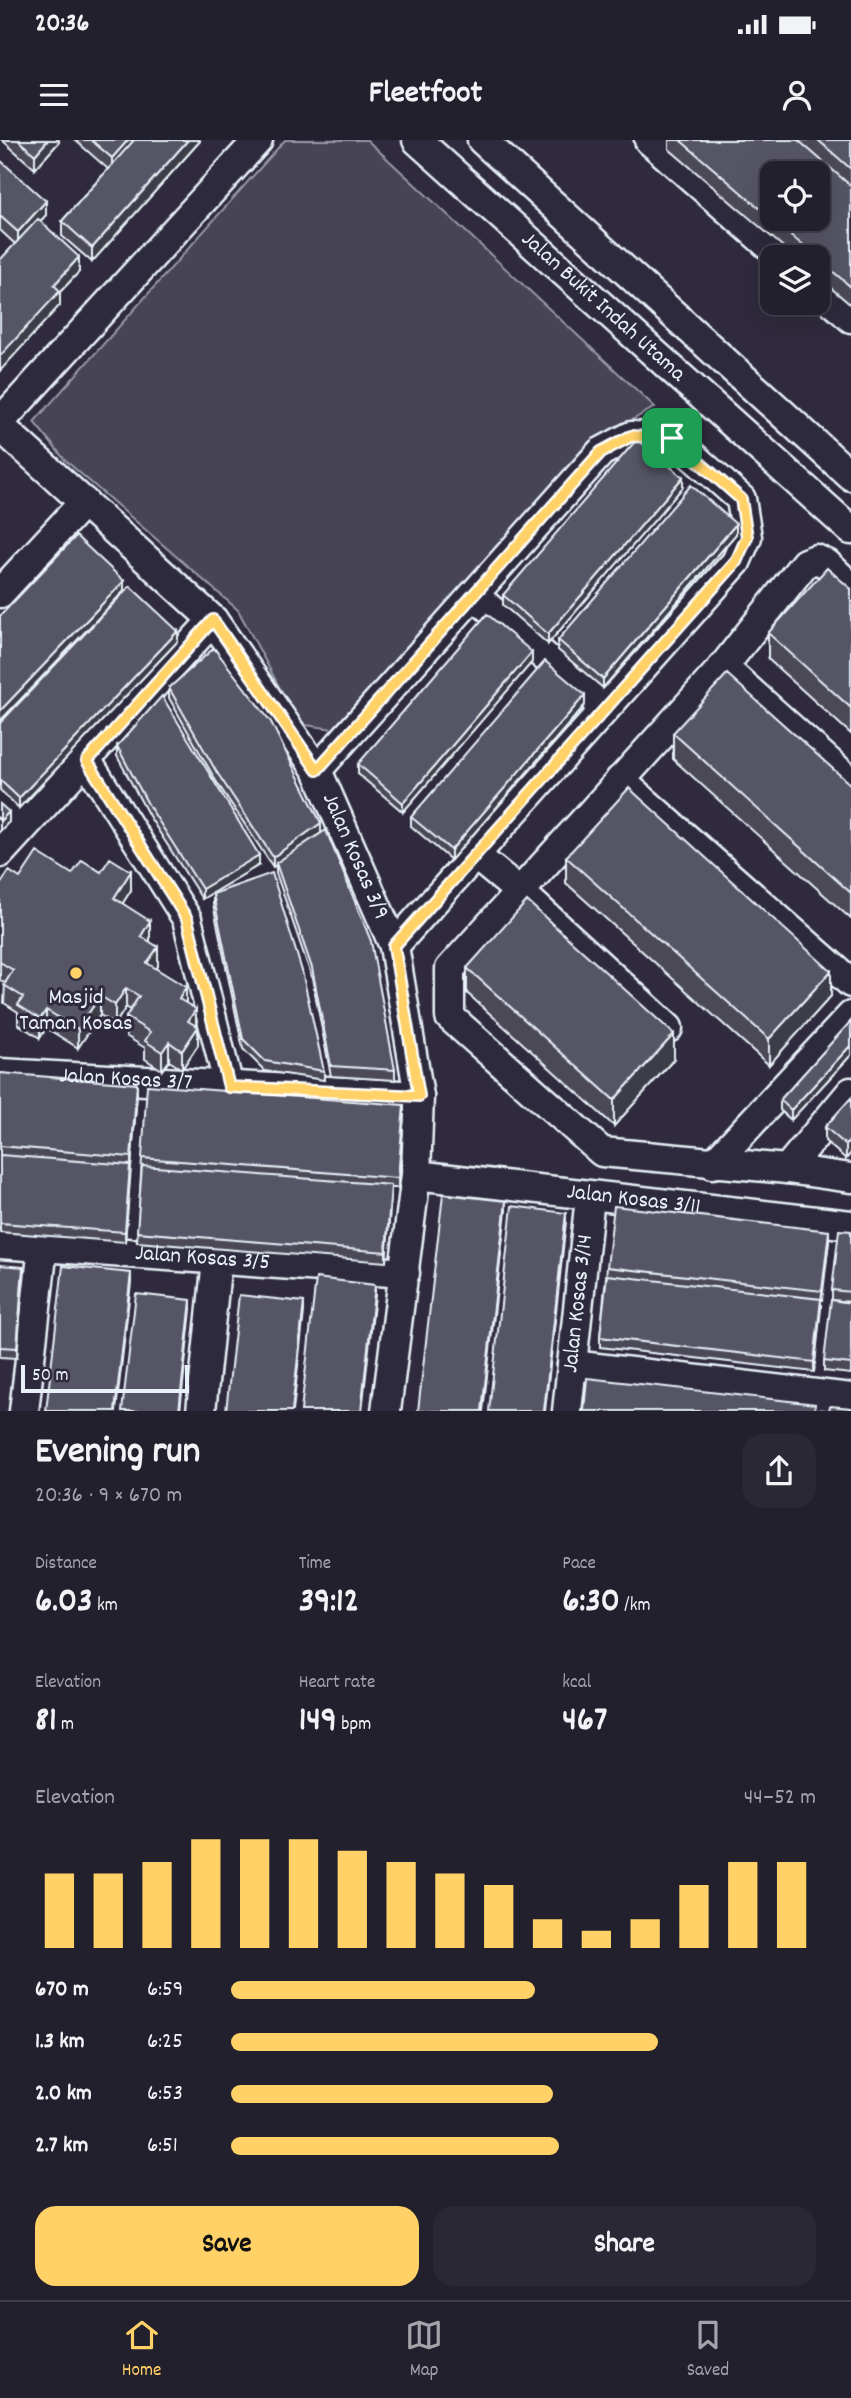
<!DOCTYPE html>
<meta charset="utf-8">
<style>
:root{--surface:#23202e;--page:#2b2836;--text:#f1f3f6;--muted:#a3a3aa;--line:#403e4a;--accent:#ffd166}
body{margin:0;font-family:Dekko,sans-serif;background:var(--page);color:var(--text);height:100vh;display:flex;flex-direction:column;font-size:26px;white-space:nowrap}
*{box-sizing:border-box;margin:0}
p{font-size:23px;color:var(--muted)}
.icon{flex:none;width:38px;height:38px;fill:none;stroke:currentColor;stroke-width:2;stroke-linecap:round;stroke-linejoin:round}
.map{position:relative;height:1271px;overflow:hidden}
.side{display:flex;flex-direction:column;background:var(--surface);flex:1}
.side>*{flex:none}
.controls{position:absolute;left:760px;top:21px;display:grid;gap:14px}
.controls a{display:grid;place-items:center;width:70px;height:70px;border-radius:14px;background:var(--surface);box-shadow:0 7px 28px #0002,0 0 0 2px var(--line);font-size:35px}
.scale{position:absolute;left:21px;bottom:18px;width:168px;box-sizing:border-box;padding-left:7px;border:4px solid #e8f1f8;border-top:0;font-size:19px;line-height:24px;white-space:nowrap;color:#e8f1f8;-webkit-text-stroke:5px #2f2a3d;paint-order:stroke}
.pin{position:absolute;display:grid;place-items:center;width:60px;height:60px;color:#fff;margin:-30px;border-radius:14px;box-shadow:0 4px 10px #0006}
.round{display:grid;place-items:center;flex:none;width:74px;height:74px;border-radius:21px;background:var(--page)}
.overview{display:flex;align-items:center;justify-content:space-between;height:119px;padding:0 35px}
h1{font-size:38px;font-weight:800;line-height:52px}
.stats{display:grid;grid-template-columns:repeat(3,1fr);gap:10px;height:119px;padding:7px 35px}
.stats div{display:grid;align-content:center}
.stats b{font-size:35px;font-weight:800}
.stats small{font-size:19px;font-weight:400}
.stats p{font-size:19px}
.chart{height:196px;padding:14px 35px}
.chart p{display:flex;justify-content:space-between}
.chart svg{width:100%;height:126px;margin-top:7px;stroke:var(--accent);stroke-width:6}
.button{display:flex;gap:14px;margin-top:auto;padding:14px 35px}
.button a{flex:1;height:80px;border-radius:21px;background:var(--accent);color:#111;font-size:28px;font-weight:800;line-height:80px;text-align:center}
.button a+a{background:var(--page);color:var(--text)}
ul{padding:0 35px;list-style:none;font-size:23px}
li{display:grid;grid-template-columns:112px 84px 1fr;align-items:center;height:52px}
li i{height:18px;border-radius:9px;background:var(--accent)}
.status{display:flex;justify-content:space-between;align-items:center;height:49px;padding:0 35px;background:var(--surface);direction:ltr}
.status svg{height:19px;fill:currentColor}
header{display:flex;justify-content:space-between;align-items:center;height:91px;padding:0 35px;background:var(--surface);font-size:32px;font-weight:800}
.menu{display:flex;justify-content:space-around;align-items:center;height:98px;border-top:2px solid var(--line);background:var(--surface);font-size:19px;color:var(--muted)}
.menu a{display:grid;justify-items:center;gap:4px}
.menu .current{color:var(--accent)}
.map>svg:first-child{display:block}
</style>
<div class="status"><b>20:36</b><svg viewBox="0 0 49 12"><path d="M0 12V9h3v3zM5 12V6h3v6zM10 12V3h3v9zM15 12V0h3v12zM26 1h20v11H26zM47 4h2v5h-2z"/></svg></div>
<header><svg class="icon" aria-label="menu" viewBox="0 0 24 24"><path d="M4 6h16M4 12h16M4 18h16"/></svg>Fleetfoot<svg class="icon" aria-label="person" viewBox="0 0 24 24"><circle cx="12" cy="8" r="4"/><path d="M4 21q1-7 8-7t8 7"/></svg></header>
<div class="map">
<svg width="851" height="1271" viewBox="0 0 851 1271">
<rect width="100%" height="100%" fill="#2f2a3d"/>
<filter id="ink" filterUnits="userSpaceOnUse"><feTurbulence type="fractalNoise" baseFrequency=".0143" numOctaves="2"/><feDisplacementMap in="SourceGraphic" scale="14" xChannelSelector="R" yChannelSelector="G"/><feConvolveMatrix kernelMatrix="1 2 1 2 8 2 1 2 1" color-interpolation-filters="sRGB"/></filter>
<g filter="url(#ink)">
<!-- green -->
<path fill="#464455" stroke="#979aa6" stroke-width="2" d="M285,0H367L655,267L591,303L333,589L299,584L238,470L65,320L34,282Z"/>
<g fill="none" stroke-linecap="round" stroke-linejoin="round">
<!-- minor casing -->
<g stroke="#e8f1f8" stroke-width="33">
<g id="minor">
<path id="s1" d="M417,0L851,390"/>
<path d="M482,0L851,336"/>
<path d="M649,0L782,117"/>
<path d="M817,148L851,178"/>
<path d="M0,282L258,0"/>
<path id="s2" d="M0,286L213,480L317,630L394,806L419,956L416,1035L386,1271"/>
<path d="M851,447L827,424L816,419L805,423L723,527L450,829V877L602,1012L787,1029L851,1038"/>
<path d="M0,453L84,362"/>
<path d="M474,455L604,568"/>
<path d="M723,527L851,642"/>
<path d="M87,621L187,779L229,947"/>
<path d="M317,630L601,312L631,296L672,298L741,359L747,397L736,422L394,806"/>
<path d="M620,640L851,843"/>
<path d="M0,660L26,683"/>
<path d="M0,713L213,480"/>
<path d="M475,715L520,752L668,888"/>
<path id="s3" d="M0,933L419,956"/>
<path d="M713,1024L851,876"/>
<path d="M787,1029L851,952"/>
<path id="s4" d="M416,1035L851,1085"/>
<path id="s5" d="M0,1104L405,1133"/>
<path d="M572,1225L851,1258"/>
<path d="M24,1271L43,1107"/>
<path d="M201,1271L217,1120"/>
<path id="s6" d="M567,1271L590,1057"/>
</g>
</g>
<!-- minor -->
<use href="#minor" stroke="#2f2a3d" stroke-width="28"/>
</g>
<!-- wall -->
<path fill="#4b4957" stroke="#e8f1f8" stroke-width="2" d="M2,0H59V2L35,29Z
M75,0H200V1L92,122L62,96V81L108,29Z
M669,0H851V165L817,136V117H795L669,9Z
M0,20L46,75L40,82L79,132L60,152V165L15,104L0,90Z
M683,347L548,504L503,465V455Z
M736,394L603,548L558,510V500Z
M851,449V594L768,519V493Z
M178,501L19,668L0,650V583Z
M532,522L403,672L358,634V624Z
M169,548L321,693L302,706L395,930V940L331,936L312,838L276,733V724L273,727L216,641L169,558Z
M585,565L451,720L411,686V677Z
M673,593L851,645V779L673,619Z
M117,606L259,725L202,759L149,676L117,616Z
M566,717L831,856L769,925L566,743Z
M72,734L131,750L122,764L150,800L149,802L158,826L156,828L186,863L196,885L198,905L182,929L169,921L162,930L145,919V908L126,896V877L130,870L126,867L115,884L100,875L78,908L46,888L40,898L18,884V872L4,863L5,843L0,840V745L20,738Z
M213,754L324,931V940L265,931L243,909L213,764Z
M467,828L674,919L614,986L467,853Z
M851,881V915L791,980L780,970V960Z
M0,933L137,954L125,1102L0,1092Z
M851,958V1013L846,1019L825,1001V987Z
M404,975L398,1048H391L386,1122L137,1102L142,1018Z
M851,1091V1162L832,1160V1150Z
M829,1101L821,1161L814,1232L600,1207V1197L607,1127Z
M0,1125L23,1137L17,1218L0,1217Z
M851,1163V1234L824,1231V1221Z"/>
<!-- shaded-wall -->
<path fill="#3d3c47" stroke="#e8f1f8" stroke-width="2" d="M48,0H59V2L35,29V15Z
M128,0H141L112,33V18Z
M188,0H200V1L92,122V108Z
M46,61V75L18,106V92Z
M79,117V132L60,152V165L0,231V216L54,145Z
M683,337V347L548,504V494Z
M736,384V394L603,548V539Z
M124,441V451L0,581V571Z
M178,491V501L19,668V658Z
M532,512V522L403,672V663Z
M585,555V565L451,720V710Z
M9,672V682L0,691V681Z
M321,683V693L273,727V717Z
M259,715V725L202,759V749Z
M131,731V750L114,777V758Z
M150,781V800L141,815V796Z
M158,807V826L147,841V823Z
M831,831V856L769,925V899Z
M186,847V866L179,859Z
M126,848V867L115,884V865Z
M100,856V875L78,908V889Z
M196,869V888L188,881Z
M46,870V888L40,898V879Z
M198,887V905L182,929V911Z
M674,894V919L614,986V960Z
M169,902V921L162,930V912Z
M851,905V915L791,980V970Z
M137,944V954L131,1027V1017Z
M404,965V975L398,1048V1038Z
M851,999V1013L846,1019V1005Z
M130,1025V1035L125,1102V1092Z
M391,1045V1055L386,1122V1112Z
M506,1061V1071L483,1271H482Z
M566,1073V1082L545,1271H544Z
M829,1091V1101L822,1161V1151Z
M23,1127V1137L17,1218V1208Z
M131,1133V1143L116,1271H115Z
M375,1145V1155L362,1271H361Z
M821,1159V1169L814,1232V1222Z
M191,1160V1170L180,1271H179Z
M304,1162V1172L293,1271H292Z"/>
<!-- building -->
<path fill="#575565" stroke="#e8f1f8" stroke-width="2" d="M18,0H48L35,15Z
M91,0H128L112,18Z
M134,0H188L92,108L62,81Z
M680,0H798L851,46V147L772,79H817V33H772V79Z
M818,0H851V29Z
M0,20L46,61L18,92L0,76Z
M38,79L79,117L54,145L60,151L0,216V120Z
M637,299L683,337L548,494L503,455Z
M691,345L736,384L603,539L558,500Z
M76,396L124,441L0,571V476Z
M827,428L851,449V568L768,493Z
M130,446L178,491L19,658L0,640V583Z
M487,474L532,512L403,663L358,624Z
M214,508L271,582L321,683L273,717L216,631L169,548Z
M545,521L585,555L451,710L411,677Z
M727,534L851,645V753L673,593Z
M162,556L259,715L202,749L149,666L117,606Z
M629,648L831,831L769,899L566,717Z
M0,664L9,672L0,681Z
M326,690L371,801L395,930L331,926L312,828L276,723Z
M37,712L72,734L82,720L101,732L110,718L131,731L114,758L150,781L141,796L158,807L147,823L186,847L179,859L196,869L188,881L198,887L182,911L169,902L162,912L145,901L150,892L126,877L139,856L126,848L115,865L100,856L78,889L46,870L40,879L18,865L23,857L4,845L13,830L0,822V745L9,731L20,738Z
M272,733L302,831L324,931L265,921L243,899L213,754Z
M527,761L674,894L614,960L467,828Z
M851,881V905L791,970L780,960Z
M0,933L137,944L131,1017L0,1006Z
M147,945L404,965L398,1038L142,1018Z
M851,958V999L846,1005L825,987Z
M0,1015L130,1025L125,1092L0,1083Z
M142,1026L391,1045L386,1112L137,1092Z
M443,1054L506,1061L482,1271H418Z
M512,1066L566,1073L544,1271H489Z
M614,1066L829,1091L822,1151L607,1127Z
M839,1090L851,1091V1152L832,1150Z
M0,1125L23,1127L17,1208L0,1207Z
M63,1126L131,1133L115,1271H46Z
M607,1135L821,1159L814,1222L600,1197Z
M316,1138L375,1145L361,1271H301Z
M136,1154L191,1160L179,1271H122Z
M239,1155L304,1162L292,1271H226Z
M831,1160L851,1163V1224L824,1221Z
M587,1238L815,1264L814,1271H584Z
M830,1266L851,1268V1271H829Z"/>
</g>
<g fill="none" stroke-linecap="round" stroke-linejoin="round" filter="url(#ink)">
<!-- route casing -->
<g stroke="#fff" stroke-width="14">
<path id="route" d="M631,296L672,298L741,359L747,397L736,422L394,806L419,956L229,947L187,779L87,621L213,480L317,630L601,312Z"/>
</g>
<!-- route -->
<use href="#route" stroke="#ffd166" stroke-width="9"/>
</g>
<!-- markers -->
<circle fill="#ffd166" stroke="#2f2a3d" stroke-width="2.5" cx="76" cy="833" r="7"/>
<g text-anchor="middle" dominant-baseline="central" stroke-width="6" stroke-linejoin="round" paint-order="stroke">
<!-- street labels -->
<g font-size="23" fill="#e8f1f8" stroke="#2f2a3d">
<text stroke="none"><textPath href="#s1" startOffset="250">Jalan Bukit Indah Utama</textPath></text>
<text stroke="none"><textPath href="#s2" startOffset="565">Jalan Kosas 3/9</textPath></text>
<text stroke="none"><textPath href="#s3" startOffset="126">Jalan Kosas 3/7</textPath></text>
<text stroke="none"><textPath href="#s4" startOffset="219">Jalan Kosas 3/11</textPath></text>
<text stroke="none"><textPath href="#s5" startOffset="203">Jalan Kosas 3/5</textPath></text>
<text stroke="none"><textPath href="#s6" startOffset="108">Jalan Kosas 3/14</textPath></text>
</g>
<!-- poi labels -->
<g font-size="23" fill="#e8f1f8" stroke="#2f2a3d">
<text x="76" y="858">Masjid<tspan x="76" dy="26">Taman Kosas</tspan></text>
</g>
</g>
</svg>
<div class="controls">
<a><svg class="icon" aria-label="locate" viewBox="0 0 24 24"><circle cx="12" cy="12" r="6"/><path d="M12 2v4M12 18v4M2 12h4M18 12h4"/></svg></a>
<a><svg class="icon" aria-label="layers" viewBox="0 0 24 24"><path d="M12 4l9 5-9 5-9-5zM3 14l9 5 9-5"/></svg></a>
</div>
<div class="scale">50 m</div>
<div class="pin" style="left:672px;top:298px;background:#1e9e55"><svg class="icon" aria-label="arrive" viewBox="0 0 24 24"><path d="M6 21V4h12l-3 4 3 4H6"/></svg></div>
</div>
<section class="side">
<div class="overview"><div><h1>Evening run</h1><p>20:36 · 9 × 670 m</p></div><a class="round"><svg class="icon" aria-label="share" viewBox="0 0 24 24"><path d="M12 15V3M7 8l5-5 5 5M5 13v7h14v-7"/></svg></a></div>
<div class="stats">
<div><p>Distance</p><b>6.03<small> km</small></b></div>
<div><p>Time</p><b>39:12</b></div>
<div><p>Pace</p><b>6:30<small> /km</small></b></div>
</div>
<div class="stats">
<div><p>Elevation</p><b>81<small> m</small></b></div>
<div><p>Heart rate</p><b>149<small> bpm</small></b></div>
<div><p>kcal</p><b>467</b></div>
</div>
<div class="chart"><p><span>Elevation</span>44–52 m</p>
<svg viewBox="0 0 160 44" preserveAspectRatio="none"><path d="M5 44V18M15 44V18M25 44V14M35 44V6M45 44V6M55 44V6M65 44V10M75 44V14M85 44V18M95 44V22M105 44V34M115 44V38M125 44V34M135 44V22M145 44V14M155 44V14"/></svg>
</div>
<ul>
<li><b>670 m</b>6:59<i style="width:52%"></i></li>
<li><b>1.3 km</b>6:25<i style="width:73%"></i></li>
<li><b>2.0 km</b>6:53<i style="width:55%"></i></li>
<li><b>2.7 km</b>6:51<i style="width:56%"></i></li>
</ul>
<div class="button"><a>Save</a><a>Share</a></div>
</section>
<nav class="menu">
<a class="current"><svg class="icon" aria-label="home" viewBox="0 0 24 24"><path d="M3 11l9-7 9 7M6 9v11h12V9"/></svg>Home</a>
<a><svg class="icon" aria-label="map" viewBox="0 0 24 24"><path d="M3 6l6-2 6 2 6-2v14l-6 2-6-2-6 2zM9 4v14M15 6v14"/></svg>Map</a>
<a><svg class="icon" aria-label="saved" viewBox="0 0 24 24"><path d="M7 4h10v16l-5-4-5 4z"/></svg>Saved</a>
</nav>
